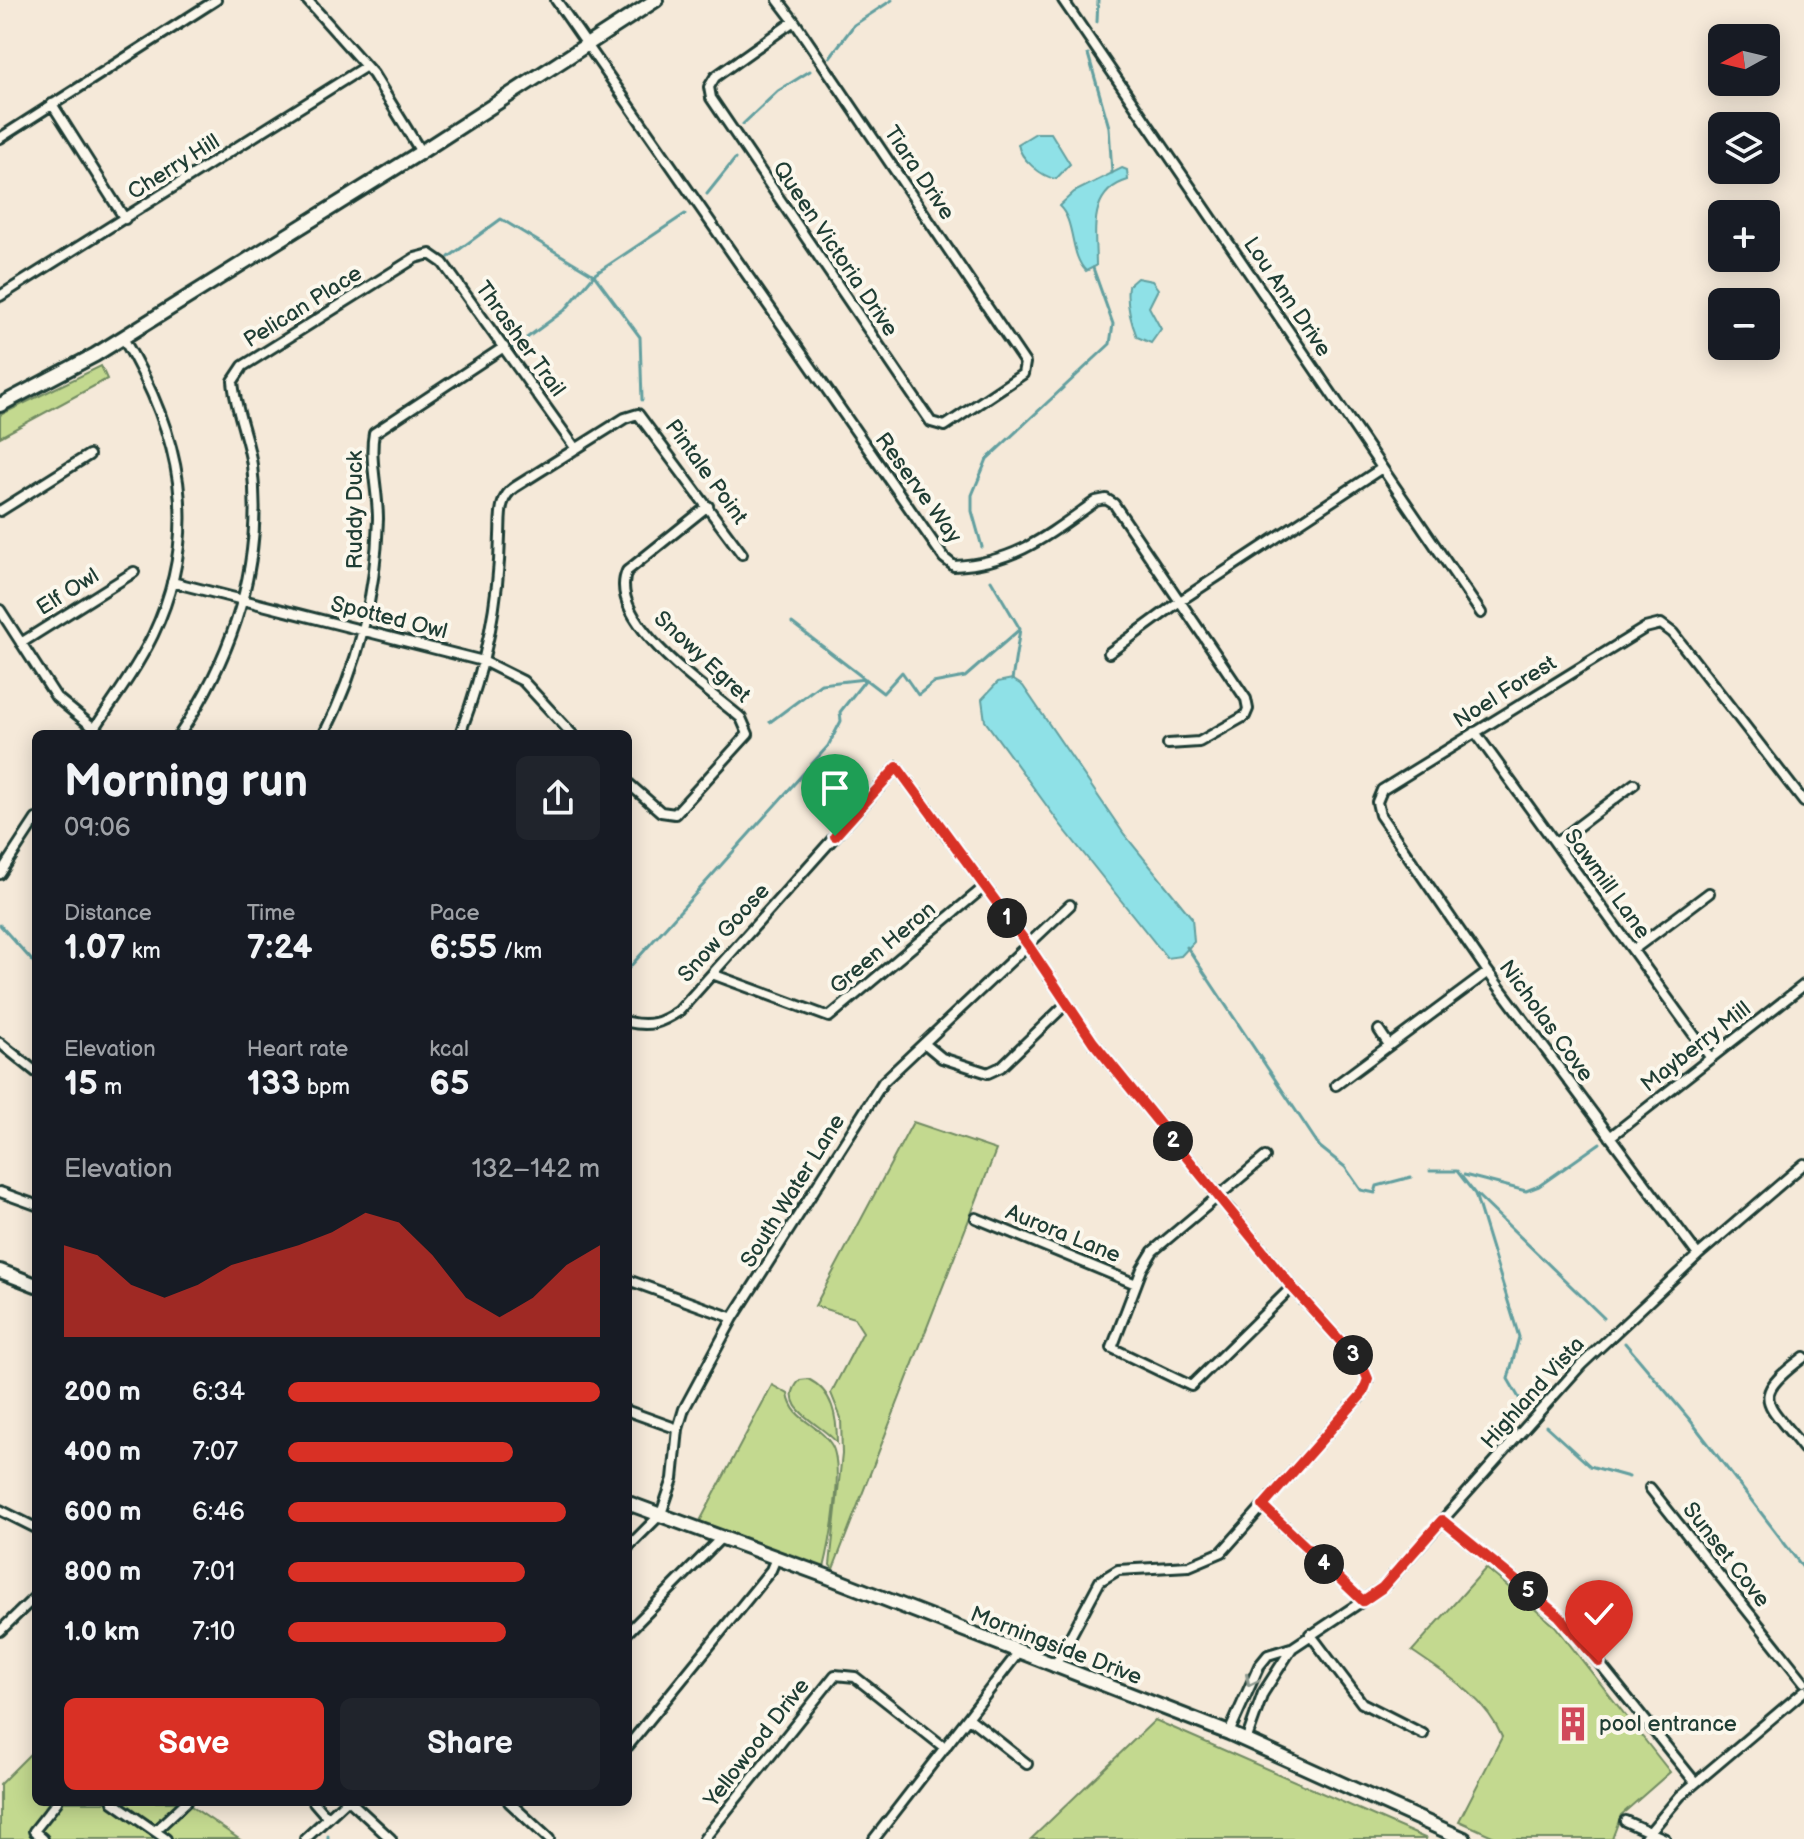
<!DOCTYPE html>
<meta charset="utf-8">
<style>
:root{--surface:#171b24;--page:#20242c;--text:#f1f3f6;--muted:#9ea1a6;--accent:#d93025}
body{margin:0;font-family:"Balsamiq Sans",sans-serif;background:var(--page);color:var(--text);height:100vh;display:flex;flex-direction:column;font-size:30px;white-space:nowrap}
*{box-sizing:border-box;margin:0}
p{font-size:26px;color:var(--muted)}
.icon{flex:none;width:44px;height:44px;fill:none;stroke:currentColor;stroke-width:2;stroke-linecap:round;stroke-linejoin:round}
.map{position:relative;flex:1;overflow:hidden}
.drawer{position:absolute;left:32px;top:730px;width:600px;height:1076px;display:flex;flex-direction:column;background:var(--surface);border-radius:12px;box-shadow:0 4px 20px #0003}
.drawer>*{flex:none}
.needle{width:52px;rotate:262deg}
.fabs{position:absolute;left:1708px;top:24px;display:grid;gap:16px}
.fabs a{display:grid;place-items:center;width:72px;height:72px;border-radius:12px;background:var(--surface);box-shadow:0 4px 20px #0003;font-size:40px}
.pin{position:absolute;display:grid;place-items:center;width:68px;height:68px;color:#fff;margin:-82px -34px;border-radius:50% 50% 50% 0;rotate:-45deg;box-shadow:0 0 8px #0007}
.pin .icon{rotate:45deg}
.km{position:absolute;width:40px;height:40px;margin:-20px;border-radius:50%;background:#222;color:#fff;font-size:22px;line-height:40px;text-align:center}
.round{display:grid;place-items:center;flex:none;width:84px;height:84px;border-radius:12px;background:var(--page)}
.overview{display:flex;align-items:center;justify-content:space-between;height:136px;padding:0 32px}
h1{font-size:44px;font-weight:800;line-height:60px}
.figures{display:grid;grid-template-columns:repeat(3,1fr);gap:12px;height:136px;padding:8px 32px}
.figures div{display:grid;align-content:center}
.figures b{font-size:34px;font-weight:800}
.figures small{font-size:22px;font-weight:400}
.figures p{font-size:22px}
.chart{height:224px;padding:16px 32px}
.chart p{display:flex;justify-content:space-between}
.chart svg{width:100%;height:144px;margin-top:8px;fill:var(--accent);opacity:.7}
.button{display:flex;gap:16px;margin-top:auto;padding:16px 32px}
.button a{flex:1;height:92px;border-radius:12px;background:var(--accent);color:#fff;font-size:32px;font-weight:800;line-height:92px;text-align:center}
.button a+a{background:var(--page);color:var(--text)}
ul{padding:0 32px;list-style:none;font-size:26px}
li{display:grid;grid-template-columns:128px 96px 1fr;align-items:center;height:60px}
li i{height:20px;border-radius:10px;background:var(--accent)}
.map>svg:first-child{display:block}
</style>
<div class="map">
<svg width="1804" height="1839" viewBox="0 0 1804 1839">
<rect width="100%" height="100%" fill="#f5e9d9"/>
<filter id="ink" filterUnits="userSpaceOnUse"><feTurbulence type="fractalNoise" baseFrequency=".0125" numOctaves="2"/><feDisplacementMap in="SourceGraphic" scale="16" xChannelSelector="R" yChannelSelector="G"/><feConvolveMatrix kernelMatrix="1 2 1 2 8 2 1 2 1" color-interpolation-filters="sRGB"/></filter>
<g filter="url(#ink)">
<!-- green -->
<path fill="#c3d98f" stroke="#718b62" stroke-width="2" d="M101,366L107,379L0,437V415Z
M913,1122L996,1150L833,1569L830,1565L842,1454L841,1418L831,1393L863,1332L854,1318L815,1306Z
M808,1379C833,1391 837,1417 837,1443C823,1424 774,1408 800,1380Z
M772,1385L788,1394C792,1421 818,1423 831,1444C845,1465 830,1544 824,1568L699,1523Z
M1486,1568L1555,1626L1670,1772L1621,1815L1612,1839H1499L1459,1821L1502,1737C1485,1697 1447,1675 1412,1651Z
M1155,1720L1427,1839H1031Z
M36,1748V1802H185L239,1839H0V1784Z"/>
<!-- water -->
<path fill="#8fe1e7" stroke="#629f9f" stroke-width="2" d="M1036,133H1051L1070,164L1056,179C1042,177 1020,159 1018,144Z
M1122,168L1127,170L1128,180C1087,192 1096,233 1096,266L1086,271C1069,254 1076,222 1059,206L1074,192Z
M1137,278L1152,281L1158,289L1149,307L1161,329L1151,343L1137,337C1131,322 1126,302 1128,286Z
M1012,679L1023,686L1124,834L1192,918L1194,942L1181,956L1167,958L1060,824L985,721L982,699L998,682Z"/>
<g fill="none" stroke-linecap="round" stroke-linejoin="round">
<!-- stream -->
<path stroke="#629f9f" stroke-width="3" d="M1097,22L1098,0
M1088,54L1109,127L1112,173
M830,57L854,25L892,0
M743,124L778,91L810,71
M707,194L735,159
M449,257L501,219L594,275L640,337L642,400
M513,348L565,310L595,274L685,214
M982,547L972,511V495L987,459L1110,344L1113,324L1093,268
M792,623L883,693L902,672L918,695L933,683L965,677L1020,629L991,580
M1012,680L1020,629
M770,722L821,684L865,679
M0,925L36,965
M1187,947L1320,1147L1345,1167L1361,1190L1375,1193L1377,1186L1411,1177
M628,969L828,746L841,721L840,712L866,679
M1430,1171H1457L1475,1194L1519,1337L1508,1379L1522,1403
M1464,1175L1526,1191L1539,1186L1600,1143
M1477,1195L1604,1318
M1625,1343L1690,1420L1804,1569
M1546,1426L1590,1466L1629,1477
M328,1839V1836"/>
<!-- street casing -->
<g stroke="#1f3d34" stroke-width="14">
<path id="street" d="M307,0L373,74L421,152
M556,0L944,558L954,566C1016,563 1048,535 1096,501L1106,499L1114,504L1246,699L1248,709L1245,716L1199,742L1168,744
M778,0L794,21L1025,363L1023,374L945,426L931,422L711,98L709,87L715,77L794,21
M1063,0L1481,613
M52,104L125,219
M0,138L216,0
M0,296L366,66
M0,511L89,455
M172,582L483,661L523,681L572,734
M0,610L56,697L95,729
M21,643L134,572
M1109,653L1180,601L1382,468
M1475,732L1710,1057
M91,734C112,702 136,670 153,635C203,530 180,433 123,338
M180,734C234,653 264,564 252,465C248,437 235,409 233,381L243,366L415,258L430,254L443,263L576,449
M324,734C358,667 376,594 378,519C378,491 369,459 374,433L504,347
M460,734C484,671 499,604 500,536C501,517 498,498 515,487L625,418L638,414L742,554
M628,783L661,812L675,814L748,734L741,718C709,690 605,621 627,571L708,506
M1556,843L1634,784
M0,874L36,819
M1633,950L1709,893
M712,974L829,1017L983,888
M628,1022C650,1027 661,1023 679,1011L897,767L1028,945L1093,1042L1292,1287L1362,1365L1368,1379L1363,1393L1222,1552L1189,1566L1118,1570L1100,1581L1054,1667
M1379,1030L1389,1045
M0,1043L36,1072
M924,1043L942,1058L988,1073L1001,1067L1065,1005
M1336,1085L1488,972
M1610,1137L1804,985
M1265,1157L1153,1251L1142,1269L1112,1348L1191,1386L1292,1287
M0,1192L36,1205
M976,1218L1136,1284
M1698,1255L1488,972L1380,815L1377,802L1382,790L1645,628L1661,624L1673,633L1804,802
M628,1280L733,1318
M1804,1357C1748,1399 1766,1400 1804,1449
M628,1411L678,1429
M1650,1488L1804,1682
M1263,1506L1363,1601
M0,1510L36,1528
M1442,1520L1567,1623L1695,1782
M628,1547L661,1514L673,1479L678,1429L684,1409L733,1318L883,1082L1070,905
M0,1631L36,1596
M628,1632L722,1537
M1310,1634L1362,1703L1423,1734
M969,1718L1027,1764
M1229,1733L1259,1666L1268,1655L1291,1648
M1246,1741L1263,1693L1292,1648L1382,1588L1581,1365L1698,1255L1804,1164
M628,1746L771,1570L776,1558
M113,1802L166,1839
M314,1802L327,1817
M351,1802L391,1839
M509,1802L549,1839
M1625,1821L1665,1839
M156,1830L186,1802
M43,1839L34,1831L57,1802
M305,1839L345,1802
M704,1839L835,1675L855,1677L945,1748
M874,1839L1018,1653
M1644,1839L1680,1796L1804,1691"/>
</g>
<!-- secondary casing -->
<g stroke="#1f3d34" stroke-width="18">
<path id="secondary" d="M0,405L95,355L421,152L656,0
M0,1271L36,1285
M628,1503L826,1576L1229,1733L1464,1839"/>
</g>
<!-- street -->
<use href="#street" stroke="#fbf7ec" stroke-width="8"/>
<!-- secondary -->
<use href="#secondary" stroke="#fbf7ec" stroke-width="12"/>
</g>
<!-- one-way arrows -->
<defs><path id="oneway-chevron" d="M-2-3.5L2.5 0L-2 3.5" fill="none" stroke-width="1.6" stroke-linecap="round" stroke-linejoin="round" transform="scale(2)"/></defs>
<use stroke="#8d9a90" href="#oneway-chevron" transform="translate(1251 1681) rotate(117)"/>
</g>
<g fill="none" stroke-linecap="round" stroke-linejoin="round" filter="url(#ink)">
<!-- route casing -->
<g stroke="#fff" stroke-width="16">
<path id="route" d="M835,836L897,767L1028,945L1093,1042L1292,1287L1362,1365L1368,1379L1363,1393L1263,1506L1363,1601L1382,1588L1442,1520L1559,1616L1599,1662"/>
</g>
<!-- route -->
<use href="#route" stroke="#d93025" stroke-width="10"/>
</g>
<!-- icons -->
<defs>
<g id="building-bare" transform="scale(2.76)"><path d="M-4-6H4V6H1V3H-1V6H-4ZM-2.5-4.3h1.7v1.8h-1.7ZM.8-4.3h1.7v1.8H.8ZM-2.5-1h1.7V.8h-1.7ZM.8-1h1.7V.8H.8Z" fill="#d1495b" stroke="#fbf7ec" stroke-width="2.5" paint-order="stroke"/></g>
</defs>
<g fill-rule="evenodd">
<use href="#building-bare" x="1573" y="1724"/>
</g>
<g text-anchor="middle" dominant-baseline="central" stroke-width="8" stroke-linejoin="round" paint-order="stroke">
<!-- street labels -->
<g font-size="22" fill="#1f3d34" stroke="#fbf7ec">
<text transform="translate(174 167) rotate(-32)">Cherry Hill</text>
<text transform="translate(919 173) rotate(56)">Tiara Drive</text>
<text transform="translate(835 249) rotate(56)">Queen Victoria Drive</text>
<text transform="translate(1287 297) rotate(56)">Lou Ann Drive</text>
<text transform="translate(303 307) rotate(-32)">Pelican Place</text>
<text transform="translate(520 339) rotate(54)">Thrasher Trail</text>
<text transform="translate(706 472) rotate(54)">Pintale Point</text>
<text transform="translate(918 488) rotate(54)">Reserve Way</text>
<text transform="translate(355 510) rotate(-90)">Ruddy Duck</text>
<text transform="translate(68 592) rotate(-32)">Elf Owl</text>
<text transform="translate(389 618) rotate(14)">Spotted Owl</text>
<text transform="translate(702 657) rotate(43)">Snowy Egret</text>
<text transform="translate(1505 692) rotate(-32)">Noel Forest</text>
<text transform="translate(1607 884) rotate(54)">Sawmill Lane</text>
<text transform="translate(724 933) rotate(-48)">Snow Goose</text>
<text transform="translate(883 948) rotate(-40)">Green Heron</text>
<text transform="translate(1546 1021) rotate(54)">Nicholas Cove</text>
<text transform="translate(1696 1047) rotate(-38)">Mayberry Mill</text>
<text transform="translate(793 1191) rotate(-58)">South Water Lane</text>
<text transform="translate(1063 1234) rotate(22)">Aurora Lane</text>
<text transform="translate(1533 1393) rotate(-48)">Highland Vista</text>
<text transform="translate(1726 1555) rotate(52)">Sunset Cove</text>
<text transform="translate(1056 1646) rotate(21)">Morningside Drive</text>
<text transform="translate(757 1743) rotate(-52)">Yellowood Drive</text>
</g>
<!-- poi labels -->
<g font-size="22" fill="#1f3d34" stroke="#fbf7ec" text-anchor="start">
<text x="1599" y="1724">pool entrance</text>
</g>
</g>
</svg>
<div class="fabs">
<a><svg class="needle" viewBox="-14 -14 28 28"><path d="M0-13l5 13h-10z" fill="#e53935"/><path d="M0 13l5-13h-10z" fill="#9ea1a6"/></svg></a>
<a><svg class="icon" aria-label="layers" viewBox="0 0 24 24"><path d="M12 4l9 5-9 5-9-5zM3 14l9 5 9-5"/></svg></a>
<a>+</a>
<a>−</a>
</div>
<div class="pin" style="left:835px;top:836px;background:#1e9e55"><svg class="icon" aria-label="arrive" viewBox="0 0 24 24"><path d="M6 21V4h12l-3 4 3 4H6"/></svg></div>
<div class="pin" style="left:1599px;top:1662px;background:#d93025"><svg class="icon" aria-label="check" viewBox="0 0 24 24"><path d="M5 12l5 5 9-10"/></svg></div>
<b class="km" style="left:1007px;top:918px">1</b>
<b class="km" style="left:1173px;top:1141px">2</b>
<b class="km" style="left:1353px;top:1355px">3</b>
<b class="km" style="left:1324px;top:1564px">4</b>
<b class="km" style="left:1528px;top:1591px">5</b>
<section class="drawer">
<div class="overview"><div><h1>Morning run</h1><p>09:06</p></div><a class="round"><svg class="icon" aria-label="share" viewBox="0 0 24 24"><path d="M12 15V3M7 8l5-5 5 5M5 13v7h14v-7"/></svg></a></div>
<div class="figures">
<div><p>Distance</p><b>1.07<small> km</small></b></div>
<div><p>Time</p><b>7:24</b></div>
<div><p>Pace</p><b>6:55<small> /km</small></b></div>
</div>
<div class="figures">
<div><p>Elevation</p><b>15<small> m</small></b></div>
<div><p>Heart rate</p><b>133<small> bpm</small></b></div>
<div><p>kcal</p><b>65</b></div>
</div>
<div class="chart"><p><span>Elevation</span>132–142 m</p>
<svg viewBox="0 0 160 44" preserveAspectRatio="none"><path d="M0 44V16L10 19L20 28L30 32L40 28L50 22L60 19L70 16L80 12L90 6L100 9L110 19L120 32L130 38L140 32L150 22L160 16V44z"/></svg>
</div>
<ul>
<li><b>200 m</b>6:34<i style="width:100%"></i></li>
<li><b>400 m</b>7:07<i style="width:72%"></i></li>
<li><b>600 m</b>6:46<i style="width:89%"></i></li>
<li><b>800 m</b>7:01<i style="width:76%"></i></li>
<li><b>1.0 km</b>7:10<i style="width:70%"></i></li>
</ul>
<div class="button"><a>Save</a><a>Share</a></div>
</section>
</div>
